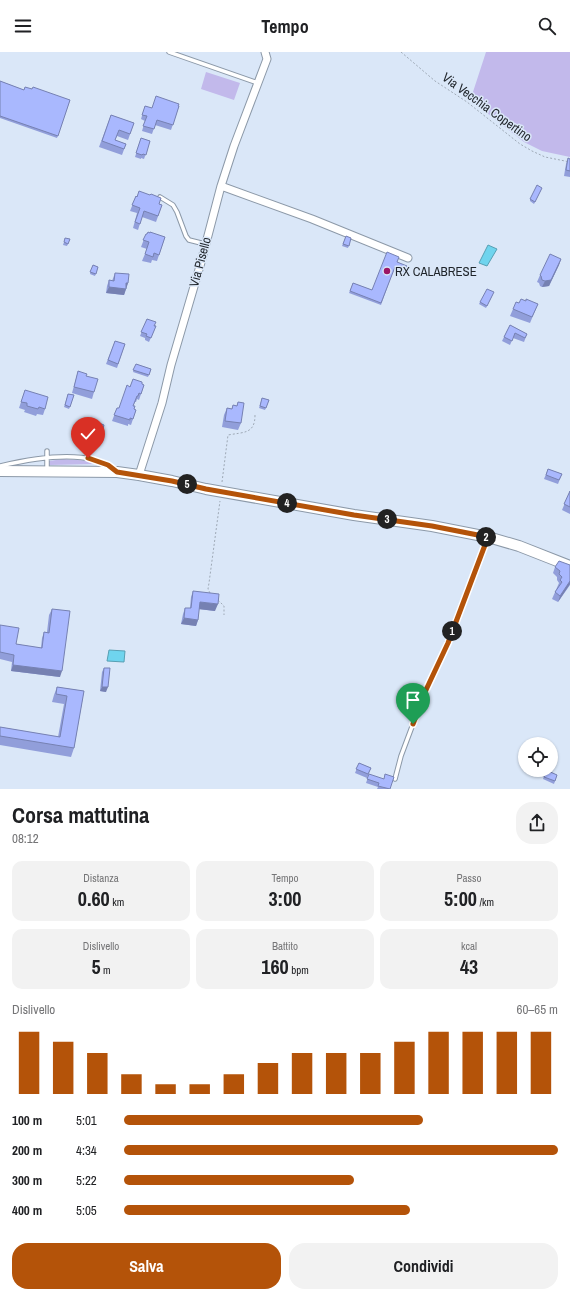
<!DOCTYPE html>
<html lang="it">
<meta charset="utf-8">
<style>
:root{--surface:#fff;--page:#f2f2f2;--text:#202124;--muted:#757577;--accent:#b45309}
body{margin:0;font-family:"Archivo Narrow",sans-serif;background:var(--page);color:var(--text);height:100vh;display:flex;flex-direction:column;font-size:15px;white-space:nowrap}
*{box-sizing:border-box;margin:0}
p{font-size:13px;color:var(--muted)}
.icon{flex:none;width:22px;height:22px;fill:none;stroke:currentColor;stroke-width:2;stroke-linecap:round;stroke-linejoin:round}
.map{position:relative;height:737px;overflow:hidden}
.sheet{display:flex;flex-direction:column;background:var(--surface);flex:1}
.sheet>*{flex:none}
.fabs{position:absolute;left:518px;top:685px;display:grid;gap:8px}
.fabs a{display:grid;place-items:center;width:40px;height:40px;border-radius:50%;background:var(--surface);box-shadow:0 1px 3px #0004;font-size:20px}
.pin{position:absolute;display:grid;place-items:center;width:34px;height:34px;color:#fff;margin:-41px -17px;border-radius:50% 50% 50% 0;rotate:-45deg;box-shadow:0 0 4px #0007}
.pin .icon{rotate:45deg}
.km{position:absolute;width:20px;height:20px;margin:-10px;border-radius:50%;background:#222;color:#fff;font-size:11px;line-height:20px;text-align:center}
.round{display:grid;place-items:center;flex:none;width:42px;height:42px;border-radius:16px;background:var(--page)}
.overview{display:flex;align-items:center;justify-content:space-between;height:68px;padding:0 12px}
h1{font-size:22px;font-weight:700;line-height:30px}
.stats{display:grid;grid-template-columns:repeat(3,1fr);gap:6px;height:68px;padding:4px 12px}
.stats div{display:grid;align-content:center;border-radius:10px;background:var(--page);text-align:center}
.stats b{font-size:20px;font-weight:700}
.stats small{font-size:11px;font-weight:400}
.stats p{font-size:11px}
.chart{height:112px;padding:8px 12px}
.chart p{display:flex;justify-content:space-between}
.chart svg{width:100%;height:72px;margin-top:4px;stroke:var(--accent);stroke-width:6}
.button{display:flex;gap:8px;margin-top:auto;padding:8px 12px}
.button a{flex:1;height:46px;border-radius:16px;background:var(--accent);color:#fff;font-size:16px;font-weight:700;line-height:46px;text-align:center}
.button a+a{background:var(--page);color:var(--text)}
ul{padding:0 12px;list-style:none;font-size:13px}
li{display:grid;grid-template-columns:64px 48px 1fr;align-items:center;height:30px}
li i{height:10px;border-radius:5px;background:var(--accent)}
header{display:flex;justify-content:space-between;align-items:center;height:52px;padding:0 12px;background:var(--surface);font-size:18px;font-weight:700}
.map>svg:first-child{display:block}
</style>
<header><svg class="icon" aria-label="menu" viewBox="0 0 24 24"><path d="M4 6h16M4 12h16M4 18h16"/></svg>Tempo<svg class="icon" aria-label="search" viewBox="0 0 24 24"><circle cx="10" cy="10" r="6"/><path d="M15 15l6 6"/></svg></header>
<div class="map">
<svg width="570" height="737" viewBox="0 0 570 737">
<rect width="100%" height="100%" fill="#dae7f8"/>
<!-- green -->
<path fill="#c2b9eb" d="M486,0H570V105L542,99L524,90L473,50L472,43Z
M206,20L240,31L234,48L201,37Z
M63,407L91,409L96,412L49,413V409Z"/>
<!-- water -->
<path fill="#6fd4ee" stroke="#579fb3" d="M488,193L497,197L487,214L479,211Z
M109,598L125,599L124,610L107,609Z"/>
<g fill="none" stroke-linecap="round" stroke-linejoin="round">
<!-- lane casing -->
<g stroke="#8c99a8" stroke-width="5.5">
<path id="lane" d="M169,0L258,31
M160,145L173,153L177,160L186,184L189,188L205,192
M47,399V419
M0,414C30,407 87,396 113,417
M395,727L401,704L425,640L447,591L487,486"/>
</g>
<!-- street casing -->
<g stroke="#8c99a8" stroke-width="9">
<path id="street" d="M221,134L312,167L408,206
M139,423L162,351L171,313L200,214L221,134L234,94L267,7L265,0"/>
</g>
<!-- secondary casing -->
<g stroke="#8c99a8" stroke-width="12">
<path id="secondary" d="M0,419L117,420L139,423L172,429L206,437L354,463L432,474L488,485L519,494L570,514"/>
</g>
<!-- path -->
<path stroke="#9ea9b6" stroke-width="1" stroke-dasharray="2 2" stroke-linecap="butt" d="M401,0L435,29L467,50L520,92L532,99L545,105L570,110
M222,430L228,383C244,380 255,382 255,363
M210,541L208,537L209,531L220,449
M218,548L224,554V563"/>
<!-- lane -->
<use href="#lane" stroke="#fff" stroke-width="3.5"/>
<!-- street -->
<use href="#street" stroke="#fff" stroke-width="7"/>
<!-- secondary -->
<use href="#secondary" stroke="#fff" stroke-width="10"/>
</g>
<!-- wall -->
<path fill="#919eda" d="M0,29L24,38L32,37L70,48L57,86L0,66Z
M145,54L152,56L179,54L171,78L155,73L152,82L142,79L145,69L141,67Z
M111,63L134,71L128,88L117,84L115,88L126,92L122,103L99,95Z
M141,86L150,89L144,107L141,106V107L135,105Z
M568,106L570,107V125L564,124L566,112Z
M541,138L534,152L530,149V147Z
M136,144L162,153L156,170L142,165L138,178L133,176L137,161L130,159Z
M146,182L165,185L157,209L152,208L151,211L142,209L147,197L141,195Z
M346,184L351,186L348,196L342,194Z
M70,187L67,194L63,193L64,190Z
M561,207L559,213L549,234L542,235L540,234L539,231L537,230L540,223Z
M397,210L406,216L404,220L394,217L381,253L349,241L353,231L372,238Z
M93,213L98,215L95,224L90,222Z
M115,221L128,231L124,243L106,241L107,234L109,228L112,229Z
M493,242L486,256L479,252L480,250Z
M526,249L538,252L530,271L510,264L513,257L519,251Z
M147,267L156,274L149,290L145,288V286L140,284Z
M510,273L527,282L524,290L513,286L510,293L502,289Z
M115,289L125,292L117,316L106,312Z
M136,312L151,317L148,325L133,320Z
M78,319L86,324L94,340L92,347L72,341Z
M142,332L144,333L139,348L137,347L136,350H135L133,354L134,357L136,358L131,373L128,372V374L112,369L117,356H119L130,334Z
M25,338L45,357L43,363L37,362L36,364L24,360L25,358L19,356Z
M68,342L74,343L69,357L64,355Z
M262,346L269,348L265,358L259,356Z
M238,350L241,371L238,378L222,375L224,363L227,356L232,357L233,353L237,354Z
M99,371L104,373L100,387L94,385Z
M548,417L562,422L558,432L544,427Z
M570,439V462L562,458Z
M570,513V533L558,550L552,547L559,531L557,528V525L553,521L555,515Z
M193,539L215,559L199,557L198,568L196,574L181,572L183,562L185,556H190L191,545Z
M52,557L60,625L11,619L12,610L0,607V573L16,592L41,596L42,586L44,580H47L49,563Z
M104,616L106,640L100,639L102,620Z
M57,635L84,639L74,696L71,705L0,693V675L58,685L64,652L52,650L54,643Z
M359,711L371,716L367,726L355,721Z
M546,718L557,723L554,732L543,727Z
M369,722L390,737H377L378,735L366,731Z"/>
<!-- shaded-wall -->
<path fill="#7681b2" d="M561,207L559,213L549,234L542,235L545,229Z
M126,231H128L124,243L106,241L109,235Z
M570,529V532L558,550L560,544Z
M200,550L218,552L215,559L198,557Z
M184,566L198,568L196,574L181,572Z
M13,613L62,619L60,625L11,619Z
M102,635H108L106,640L100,639Z"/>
<!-- building -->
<path fill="#a9b8fe" stroke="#7681b2" d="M0,29L24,38L25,35L32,37L33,35L70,48L58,84L0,64Z
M156,44L179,52L178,54H179L173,73L157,68L154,77L143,74L147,64L142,63L145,54L152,56Z
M111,63L134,71L130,82L119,78L115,88L126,92L124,97L102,89Z
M141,86L150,89L146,103L143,102L142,103L136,101Z
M568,106L570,107V119L566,118Z
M537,133L542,136L535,150L530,147Z
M139,139L150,143L151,142L161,146L159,152L162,153L158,164L144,159L140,172L135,170L140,156L132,153L136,144L137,145Z
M148,180L150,181V180L165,185L159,203L154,201L153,205L145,202L149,190L143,188L146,182H147Z
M346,184L351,186L349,194L343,192Z
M65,186L70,187L68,192L64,190Z
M387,200L399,205L397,210L407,214L405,218L395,215L381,251L350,239L353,231L372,238Z
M550,202L561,207L551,228L545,229L542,228L541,224L540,223Z
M93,213L98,215L96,222L90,220Z
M115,221L129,222L128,231H126V237L109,235V228L114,229Z
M487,237L494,240L487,254L480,250Z
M521,247L526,249V247L538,252L532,265L513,257L516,250L519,251Z
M147,267L156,270L154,274H156L151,286L146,284L147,282L141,280Z
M510,273L527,282L525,286L515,281L512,289L504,285Z
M115,289L125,292L118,312L108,308Z
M136,312L151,317L149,323L133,318Z
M78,319L87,322L86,324L98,327L94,340L74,335Z
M133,327L142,330V332L144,333L141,342L139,341L138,344H137L133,354H135L134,357L136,358L133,367L130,366V368L114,363L117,356H119L127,333L130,335Z
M25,338L48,345L45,357L39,355L38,357L27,354V351L21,350Z
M68,342L74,343L70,355L65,353Z
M262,346L269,348L266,356L260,354Z
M238,350L244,351L241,371L225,369L227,356L232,357L233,353L237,354Z
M99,371L104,373L101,384L95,383Z
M548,417L562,422L559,428L546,423Z
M570,439V455L564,452Z
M559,509L570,513V529L560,544L555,540L562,530L560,528L562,525L559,522L560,519L555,515Z
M193,539L219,542L218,552L200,550L198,568L184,566L185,556H191Z
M52,557L70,559L62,619L13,613L14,603L0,600V573L19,576L16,592L42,596L44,580L49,581Z
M104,616H110L108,635H102Z
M57,635L84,639L74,696L0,684V675L60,685L67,644L56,642Z
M359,711L371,716L368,722L356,717Z
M546,718L557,723L555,729L544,725Z
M369,722L384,727L385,722L394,725L390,737L378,734L379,731L367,727Z"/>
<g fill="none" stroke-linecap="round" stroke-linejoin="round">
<!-- route casing -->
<g stroke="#fff" stroke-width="8">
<path id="route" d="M88,406L108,413L117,420L172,429L206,437L354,463L432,474L488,485L448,591L425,640L413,672"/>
</g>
<!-- route -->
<use href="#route" stroke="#b45309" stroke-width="5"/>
</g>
<!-- markers -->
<circle fill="#9c1565" stroke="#dae7f8" stroke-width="1.5" cx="387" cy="219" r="4"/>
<g text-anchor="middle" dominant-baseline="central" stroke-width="3" stroke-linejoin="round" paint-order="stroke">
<!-- street labels -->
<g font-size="13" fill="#1f242a" stroke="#dae7f8">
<text transform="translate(487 55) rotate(36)">Via Vecchia Copertino</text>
<text transform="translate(200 210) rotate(-75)">Via Pisello</text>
</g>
<!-- poi labels -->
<g font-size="13" fill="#1f242a" stroke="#dae7f8" text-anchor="start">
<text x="395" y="219">RX CALABRESE</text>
</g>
</g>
</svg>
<div class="fabs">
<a><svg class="icon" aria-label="locate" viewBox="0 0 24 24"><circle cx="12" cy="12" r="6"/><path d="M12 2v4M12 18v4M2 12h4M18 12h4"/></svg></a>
</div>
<div class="pin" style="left:413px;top:672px;background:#1e9e55"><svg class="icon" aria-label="arrive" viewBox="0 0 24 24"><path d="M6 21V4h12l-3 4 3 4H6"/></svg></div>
<div class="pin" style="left:88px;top:406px;background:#d93025"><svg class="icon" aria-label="check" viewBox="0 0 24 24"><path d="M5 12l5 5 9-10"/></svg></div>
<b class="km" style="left:452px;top:579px">1</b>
<b class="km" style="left:486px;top:485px">2</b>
<b class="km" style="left:387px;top:467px">3</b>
<b class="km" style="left:287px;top:451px">4</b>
<b class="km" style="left:187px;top:432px">5</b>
</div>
<section class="sheet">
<div class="overview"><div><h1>Corsa mattutina</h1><p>08:12</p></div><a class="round"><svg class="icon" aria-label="share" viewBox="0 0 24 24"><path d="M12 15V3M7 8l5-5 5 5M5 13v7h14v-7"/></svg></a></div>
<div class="stats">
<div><p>Distanza</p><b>0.60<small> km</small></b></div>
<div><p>Tempo</p><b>3:00</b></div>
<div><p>Passo</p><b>5:00<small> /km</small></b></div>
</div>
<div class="stats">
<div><p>Dislivello</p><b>5<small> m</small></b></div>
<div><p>Battito</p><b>160<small> bpm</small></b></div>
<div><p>kcal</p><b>43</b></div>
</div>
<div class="chart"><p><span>Dislivello</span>60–65 m</p>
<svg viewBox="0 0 160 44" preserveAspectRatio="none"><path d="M5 44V6M15 44V12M25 44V19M35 44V32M45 44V38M55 44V38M65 44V32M75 44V25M85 44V19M95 44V19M105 44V19M115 44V12M125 44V6M135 44V6M145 44V6M155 44V6"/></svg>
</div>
<ul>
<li><b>100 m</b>5:01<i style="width:69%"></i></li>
<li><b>200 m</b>4:34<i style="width:100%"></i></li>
<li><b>300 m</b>5:22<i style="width:53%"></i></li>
<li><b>400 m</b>5:05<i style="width:66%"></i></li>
</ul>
<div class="button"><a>Salva</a><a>Condividi</a></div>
</section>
